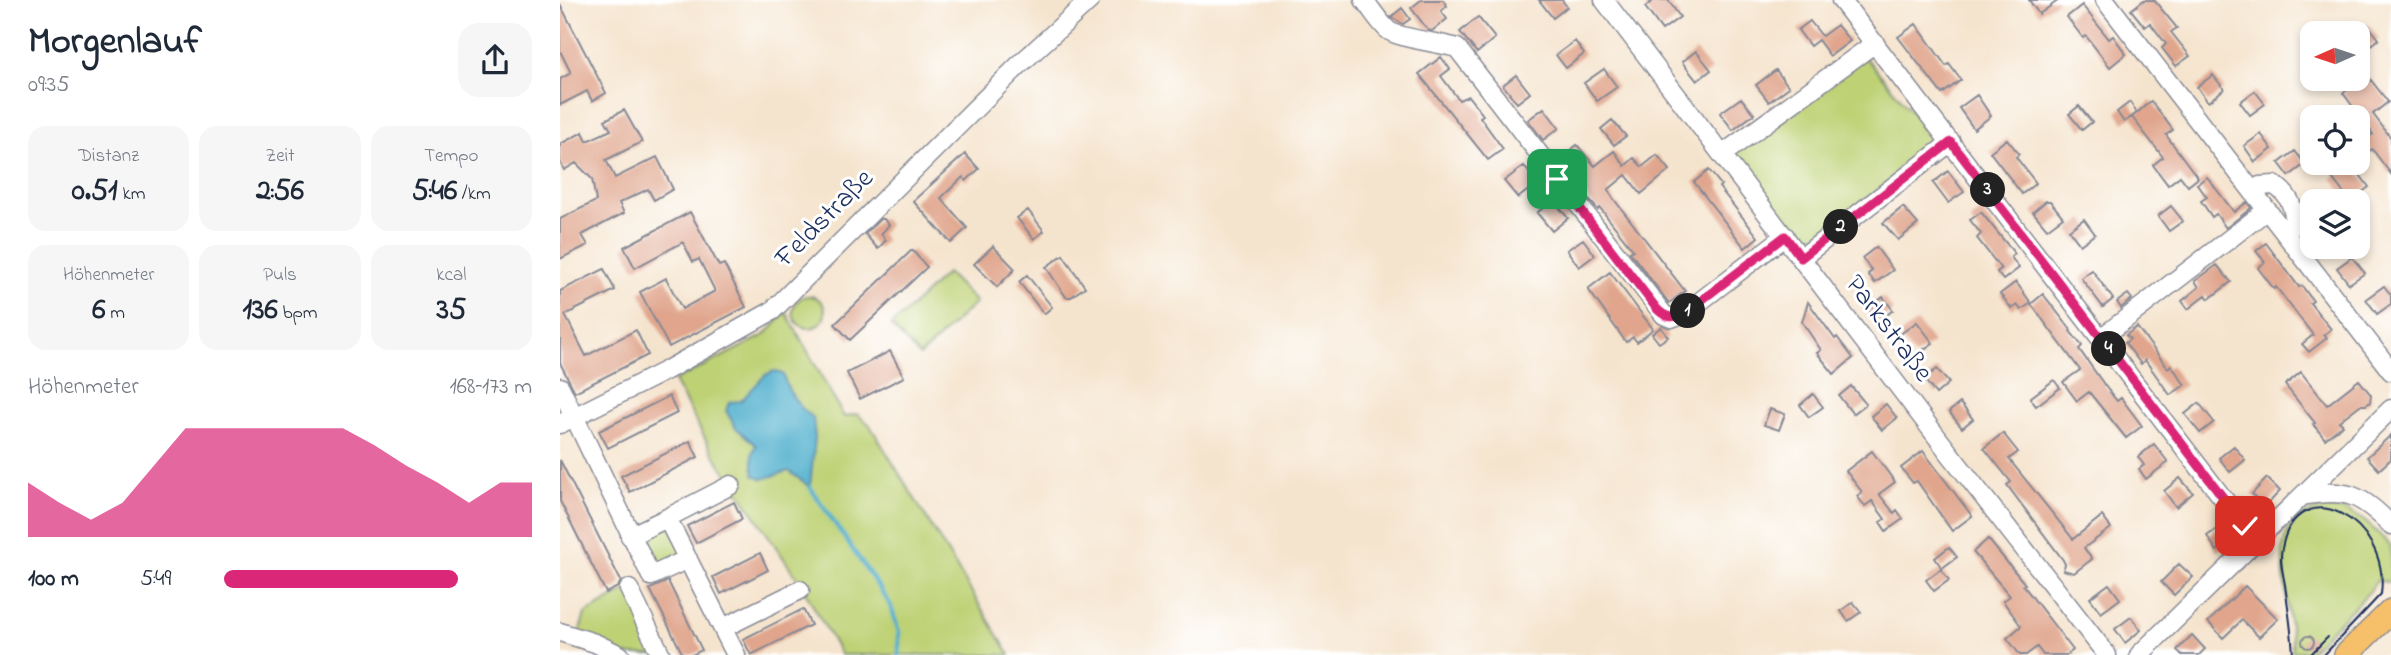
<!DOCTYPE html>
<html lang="de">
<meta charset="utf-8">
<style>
:root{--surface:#fff;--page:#f6f6f7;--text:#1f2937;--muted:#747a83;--accent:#db2777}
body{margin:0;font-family:"Indie Flower",sans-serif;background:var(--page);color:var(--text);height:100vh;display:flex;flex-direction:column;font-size:26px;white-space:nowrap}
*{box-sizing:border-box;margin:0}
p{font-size:23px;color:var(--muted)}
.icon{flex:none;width:38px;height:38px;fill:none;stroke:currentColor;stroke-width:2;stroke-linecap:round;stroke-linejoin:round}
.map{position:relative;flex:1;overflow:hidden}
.drawer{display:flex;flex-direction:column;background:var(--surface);width:560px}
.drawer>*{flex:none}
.needle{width:46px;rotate:267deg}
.fabs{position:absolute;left:1740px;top:21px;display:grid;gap:14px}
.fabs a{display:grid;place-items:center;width:70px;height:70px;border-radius:14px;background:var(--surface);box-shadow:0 4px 10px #0003;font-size:35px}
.pin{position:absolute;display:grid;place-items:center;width:60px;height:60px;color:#fff;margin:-30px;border-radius:14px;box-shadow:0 4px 10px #0006}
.km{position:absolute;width:35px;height:35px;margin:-18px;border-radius:50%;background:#222;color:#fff;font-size:19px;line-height:35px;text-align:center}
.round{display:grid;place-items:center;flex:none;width:74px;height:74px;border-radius:21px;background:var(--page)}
.head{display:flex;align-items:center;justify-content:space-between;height:119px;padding:0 28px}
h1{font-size:38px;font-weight:800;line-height:52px}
.figures{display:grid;grid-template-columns:repeat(3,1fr);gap:10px;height:119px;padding:7px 28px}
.figures div{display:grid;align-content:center;border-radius:18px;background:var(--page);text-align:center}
.figures b{font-size:30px;font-weight:800}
.figures small{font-size:19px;font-weight:400}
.figures p{font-size:19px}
.chart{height:196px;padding:14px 28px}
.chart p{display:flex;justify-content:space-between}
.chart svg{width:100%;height:126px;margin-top:7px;fill:var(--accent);opacity:.7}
ul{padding:0 28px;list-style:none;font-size:23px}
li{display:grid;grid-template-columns:112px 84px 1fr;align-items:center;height:52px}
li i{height:18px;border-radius:9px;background:var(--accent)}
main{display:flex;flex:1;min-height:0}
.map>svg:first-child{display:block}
</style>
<main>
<section class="drawer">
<div class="head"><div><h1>Morgenlauf</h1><p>09:35</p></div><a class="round"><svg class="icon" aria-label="share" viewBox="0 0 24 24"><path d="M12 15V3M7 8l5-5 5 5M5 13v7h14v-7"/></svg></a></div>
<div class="figures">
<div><p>Distanz</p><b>0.51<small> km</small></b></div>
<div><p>Zeit</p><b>2:56</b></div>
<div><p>Tempo</p><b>5:46<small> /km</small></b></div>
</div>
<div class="figures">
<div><p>Höhenmeter</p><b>6<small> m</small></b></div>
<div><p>Puls</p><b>136<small> bpm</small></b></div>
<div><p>kcal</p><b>35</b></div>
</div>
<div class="chart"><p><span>Höhenmeter</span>168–173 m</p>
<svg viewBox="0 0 160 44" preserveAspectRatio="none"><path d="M0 44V25L10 32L20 38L30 32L40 19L50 6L60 6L70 6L80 6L90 6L100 6L110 12L120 19L130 25L140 32L150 25L160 25V44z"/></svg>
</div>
<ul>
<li><b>100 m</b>5:49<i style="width:76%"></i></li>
</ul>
</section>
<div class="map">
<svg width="1831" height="655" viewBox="0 0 1831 655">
<rect width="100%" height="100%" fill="#fff"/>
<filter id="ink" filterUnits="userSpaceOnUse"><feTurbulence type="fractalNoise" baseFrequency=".0143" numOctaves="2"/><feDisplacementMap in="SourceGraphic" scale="14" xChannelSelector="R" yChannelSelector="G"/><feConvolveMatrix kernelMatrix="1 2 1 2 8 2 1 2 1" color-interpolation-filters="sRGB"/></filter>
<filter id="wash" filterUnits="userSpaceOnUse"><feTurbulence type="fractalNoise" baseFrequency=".00686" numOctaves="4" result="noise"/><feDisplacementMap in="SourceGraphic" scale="28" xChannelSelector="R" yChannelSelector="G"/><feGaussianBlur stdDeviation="1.57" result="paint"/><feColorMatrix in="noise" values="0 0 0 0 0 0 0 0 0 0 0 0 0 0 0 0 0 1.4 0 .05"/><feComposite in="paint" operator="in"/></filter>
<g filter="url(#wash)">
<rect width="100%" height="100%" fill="#f5e4cd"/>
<!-- green -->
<path fill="#bed174" stroke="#6c8069" stroke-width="2" d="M1305,57L1380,144L1243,246L1172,152Z
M387,273L416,302L360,356L331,326Z
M233 312a16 16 0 1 1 32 0a16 16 0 1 1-32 0Z
M226,312L284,417L297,414L309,424L450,655H281L239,581L154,455L114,381L205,335Z
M1765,508C1795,507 1811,526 1831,546V582L1816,581L1810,591L1747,654L1743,651L1733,652C1731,632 1728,612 1726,592C1720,553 1716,517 1765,508Z
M107,518L128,559L91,576L70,536Z
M69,589L101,655H60L18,637L25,614Z"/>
<!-- water -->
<path fill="#4daecc" stroke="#346e95" stroke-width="2" d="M214,371L223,374C228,393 237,405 253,418L255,438L250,487L229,471L203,479L194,475L192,454L196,445L176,428L166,411L169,402L181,401L205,375Z"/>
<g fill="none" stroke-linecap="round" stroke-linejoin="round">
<!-- stream -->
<path stroke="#4daecc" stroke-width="4.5" d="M250,487L330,604L339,632V655"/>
</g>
<g id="blocks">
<!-- building -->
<path fill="#e0a58c" d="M861,0H883L887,6L881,11L887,19L872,31L868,30L851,8Z
M979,0H1002L1007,7L993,18Z
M1094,0H1108L1120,17L1102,30L1085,7Z
M1469,0H1499L1479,14Z
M1584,0H1594L1617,28L1611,32L1630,56L1616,66L1602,48L1606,44L1590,23L1585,27L1571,10Z
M0,4L46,93L32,101L27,91L0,105V79L11,73L0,51Z
M1522,5L1549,39L1553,36L1566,54L1550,67L1526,36L1523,38L1507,17Z
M842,8L850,19L843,24L831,17Z
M918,17L935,38L917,53L900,32Z
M1250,21L1262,36L1277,25L1290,41L1270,56L1258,40L1250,46L1238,30Z
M1356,24L1386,66L1389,64L1401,80L1382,94L1338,37Z
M1808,25L1819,39L1809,47L1798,34Z
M1015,41L1024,54L1006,68L996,55Z
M1136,51L1151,70L1137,81L1122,62Z
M881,57L890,69L881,76L899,100L908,96L923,115L920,117L943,149L928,160L859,74Z
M1044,69L1057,87L1037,101L1024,83Z
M1216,70L1229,87L1209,102L1196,85Z
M956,75L970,93L957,103L943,85Z
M1653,75L1664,89L1648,102L1637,87Z
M1807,75L1828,102L1813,114L1831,138V174L1812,149L1797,161V146L1813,134L1783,93Z
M1695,91L1705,104L1690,115L1680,102Z
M1417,95L1431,116L1414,129L1399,108Z
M1181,98L1194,114L1173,130L1160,113Z
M1591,101L1613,130L1606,135L1638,178L1628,186L1620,176L1608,185L1593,165L1603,157L1572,117Z
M1570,102L1577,113L1564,122L1557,112Z
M1519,106L1532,122L1522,130L1509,114Z
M984,108L999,128L983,140L968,120Z
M64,110L82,142L46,160L55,178L97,157L113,189L94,200L88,189L59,203L64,213L22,235L28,245L0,259V219L36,201L32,179L16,163L4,170L0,162V144L23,132L27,141L51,130L45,120Z
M1052,120L1066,136L1054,145L1041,129Z
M1701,134L1712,149L1695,162L1684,146Z
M1447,139L1459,154L1456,157L1476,183L1462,194L1430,152Z
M1017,145L1035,166L1054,151L1065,166L1074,158L1082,167L1097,155L1110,170L1081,194L1066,175L1048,190L1053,198L1125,291L1109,303L1070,252L1073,250L1040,208L1038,210L1031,202L998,160Z
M1735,151L1745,164L1729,176L1719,163Z
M405,154L419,169L406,181L403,177L381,198L407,228L391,243L353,201Z
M1791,163L1809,187L1790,201L1772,178Z
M964,166L977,183L958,198L944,181Z
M1149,170L1161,185L1159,187L1198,237L1185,248L1134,182Z
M1388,171L1404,192L1388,203L1373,183Z
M1647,177L1674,212L1687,202L1691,208L1666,228L1656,214L1652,217L1641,201L1647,197L1637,184Z
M993,200L1008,218L992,231L977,213Z
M1486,201H1490L1503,217L1487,229L1473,212Z
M1611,206L1623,221L1609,231L1598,216Z
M1343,207L1358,224L1338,240L1323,223Z
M468,210L484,231L474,239L457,218Z
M130,212L159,266L164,264L186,307L109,347L80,292L106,278L122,309L155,291L139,259L133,262L123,242L75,268L64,247Z
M1421,212L1455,254L1451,257L1459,268L1443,280L1437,272L1441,269L1417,238L1421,234L1410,220Z
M320,219H324L329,225L321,234L326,240L318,249L305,234Z
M1524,219L1535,234L1520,245L1509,230Z
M1023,239L1035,255L1019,267L1007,250Z
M1706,243L1739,287L1742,286L1753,301L1750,303L1771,329L1764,335L1767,338L1749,352L1742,344L1753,335L1716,287L1714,289L1698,268L1705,262L1696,251Z
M433,246L455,269L437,287L414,264Z
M1316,247L1333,270L1315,283L1308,274L1312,271L1302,258Z
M352,250L367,267L290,340L275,324Z
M503,255L525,287L511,297H506L486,267Z
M1792,257L1805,273L1789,284L1777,268Z
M1657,265L1671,282L1649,299L1646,295L1628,309L1622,301L1639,287L1635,281Z
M44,269L55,290L5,315L26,356L76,330L88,355L15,392L0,363V291Z
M1532,270L1553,299L1543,307L1521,278Z
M1050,272L1093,329L1077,342L1073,337L1066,342L1028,289Z
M467,275L492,307L484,314L459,282Z
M1456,282L1471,303L1461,310L1457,305L1452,309L1440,294Z
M1824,286L1831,295V304L1817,314L1806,299Z
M1483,294L1511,330L1510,331L1522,346L1519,349L1548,390L1557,401L1561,398L1582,426L1566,438L1529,392L1517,401L1503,382L1520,370L1471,304Z
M1568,294L1572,299L1561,308L1557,302Z
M1323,297L1333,310L1318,322L1308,309Z
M1248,302L1275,339L1277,337L1293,358L1274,374L1257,353L1261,350L1242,322Z
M1357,322L1373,343L1354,356L1339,335Z
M1101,327L1108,337L1099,343L1092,334Z
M1577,327L1608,368L1611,365L1625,385L1610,395L1585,360L1581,364L1565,343L1570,339L1566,335Z
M330,351L344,377L300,399L287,373Z
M1377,369L1389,383L1376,394L1364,379Z
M1741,372L1767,405L1799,380L1811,395L1810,402L1806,405H1800L1779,421L1783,425L1765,439L1753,424L1755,423L1725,385Z
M1494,380L1500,388L1476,406L1470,398Z
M1291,386L1306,404L1293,414L1279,396Z
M1253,394L1263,407L1249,417L1240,405Z
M109,396L117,413L48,448L39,431Z
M1400,403L1413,419L1402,428L1389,412Z
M1639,403L1654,422L1640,433L1625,414Z
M1326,404L1337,418L1322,430L1311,416Z
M1210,409L1225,414L1219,430L1204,425Z
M1443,433L1458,452L1449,459L1513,539L1542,516L1551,528L1524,548L1532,559L1514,573L1503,570L1505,564L1503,560L1447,485L1451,482L1424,448Z
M1831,435V459L1819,470L1807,457Z
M130,441L138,457L70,492L61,476Z
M1594,444L1608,462L1586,479L1579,469L1584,465L1578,457Z
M1674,446L1685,460L1670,472L1659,458Z
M1312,451L1335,482L1319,494L1334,513L1337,510L1343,519L1326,531L1320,522L1325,519L1312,501L1305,506L1297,496L1302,492L1286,471Z
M1363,451L1412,516L1392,531L1357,481L1353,483L1341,468Z
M0,460L61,581L58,587L46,593L0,501Z
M1620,478L1633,493L1616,507L1604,491Z
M1707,478L1720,491L1705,507L1692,494Z
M174,502L182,519L136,543L127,526Z
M1661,526L1671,541L1657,551L1647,536Z
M1428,539L1465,584L1463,585L1513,650L1507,655H1483L1477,647L1466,655H1460L1447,638L1461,626L1443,601L1450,596L1413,552Z
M1389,547L1397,557L1382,568L1375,558Z
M200,553L208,570L161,594L153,577Z
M1619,564L1633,577L1614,595L1601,582Z
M1381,569L1389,580L1374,591L1366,580Z
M108,581L142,650L132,655H123L90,589Z
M1549,584L1560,599L1541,613L1530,598Z
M1685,586L1718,619L1699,637L1682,620L1663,638L1648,622Z
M1293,602L1301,612L1288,621L1281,611Z
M243,609L251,625L191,655L183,639Z
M1571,617L1581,630L1565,643L1555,629Z
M1632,635L1645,649L1639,655H1622L1617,650Z
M1742 642a6 6 0 1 1 12 0a6 6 0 1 1-12 0Z"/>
</g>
</g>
<g filter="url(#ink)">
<use href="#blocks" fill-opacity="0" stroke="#888a96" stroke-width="2"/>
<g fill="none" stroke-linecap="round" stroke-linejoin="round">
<!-- minor casing -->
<g stroke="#888a96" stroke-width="21">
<path id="minor" d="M804,0C812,10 819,22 828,30C837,38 882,43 897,48L1104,315L1111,318L1125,313L1225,236
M1044,0L1390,454L1547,655
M1281,0L1695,540
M1545,0L1831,371
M1163,154L1315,43
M1692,190L1700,186L1714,185C1731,195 1742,219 1726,235
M1241,258L1391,142
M1541,338L1707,210
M0,387L91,576L128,559
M0,424L107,370L212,311L459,65L530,0
M1742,496C1787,488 1800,494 1831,525
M107,518L171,485
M70,536L107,518L176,655
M69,589L101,655
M163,628L240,590
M0,632L35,643L60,655
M1579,655L1831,409"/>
</g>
<!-- major casing -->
<g stroke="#888a96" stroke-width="26">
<path id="major" d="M1786,655L1831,611"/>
</g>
<!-- minor -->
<use href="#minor" stroke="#fff" stroke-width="18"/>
<!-- major -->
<use href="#major" stroke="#f6c06b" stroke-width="23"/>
<!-- tram -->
<path stroke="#1b2f5e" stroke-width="2" d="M1733,655C1732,632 1728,608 1725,585C1723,573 1719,560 1722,548C1737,470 1831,519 1821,594L1764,655
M1750,655L1768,637"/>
</g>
</g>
<g fill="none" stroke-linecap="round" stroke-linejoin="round" filter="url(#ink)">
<!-- route casing -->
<g stroke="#fff" stroke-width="14">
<path id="route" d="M997,179L1097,309C1106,318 1113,319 1125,313L1225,236L1241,258L1391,142L1685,526"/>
</g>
<!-- route -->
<use href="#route" stroke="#db2777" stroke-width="9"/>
</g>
<g text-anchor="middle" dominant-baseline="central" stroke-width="6" stroke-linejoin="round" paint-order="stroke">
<!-- street labels -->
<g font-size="28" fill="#1b2f5e" stroke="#fff">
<text transform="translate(265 219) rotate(-45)">Feldstraße</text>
<text transform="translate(1328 329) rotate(53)">Parkstraße</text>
</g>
</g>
</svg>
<div class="fabs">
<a><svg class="needle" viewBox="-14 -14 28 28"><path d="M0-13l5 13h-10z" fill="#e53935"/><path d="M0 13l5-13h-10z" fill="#747a83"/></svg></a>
<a><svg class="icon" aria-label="locate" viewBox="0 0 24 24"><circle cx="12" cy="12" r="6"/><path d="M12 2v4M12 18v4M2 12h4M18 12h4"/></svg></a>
<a><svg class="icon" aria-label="layers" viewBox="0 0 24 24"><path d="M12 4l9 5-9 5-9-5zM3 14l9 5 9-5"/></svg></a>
</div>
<div class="pin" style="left:997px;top:179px;background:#1e9e55"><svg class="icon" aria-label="arrive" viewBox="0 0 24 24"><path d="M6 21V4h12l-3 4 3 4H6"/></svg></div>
<div class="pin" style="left:1685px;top:526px;background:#d93025"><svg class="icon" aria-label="check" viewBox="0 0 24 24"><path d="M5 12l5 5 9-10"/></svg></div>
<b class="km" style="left:1128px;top:311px">1</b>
<b class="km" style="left:1281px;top:227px">2</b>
<b class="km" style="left:1428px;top:190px">3</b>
<b class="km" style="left:1549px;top:349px">4</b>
</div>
</main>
